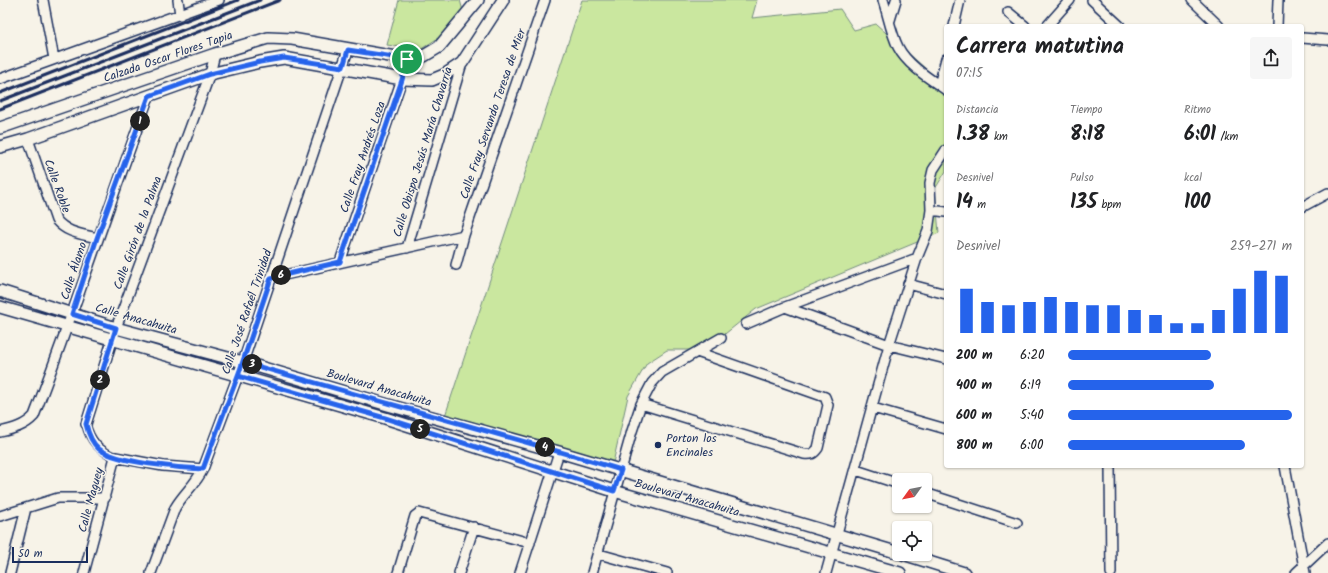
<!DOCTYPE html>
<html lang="es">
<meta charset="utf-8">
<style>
:root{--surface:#fff;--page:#f6f6f6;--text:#202124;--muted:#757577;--accent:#2563eb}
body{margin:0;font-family:Kalam,sans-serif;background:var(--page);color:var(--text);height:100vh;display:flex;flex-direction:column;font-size:15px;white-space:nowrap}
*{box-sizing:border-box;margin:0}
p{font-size:13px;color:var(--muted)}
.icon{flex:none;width:22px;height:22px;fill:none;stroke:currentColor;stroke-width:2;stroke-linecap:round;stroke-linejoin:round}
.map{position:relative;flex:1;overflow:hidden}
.sheet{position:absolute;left:944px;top:24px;width:360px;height:444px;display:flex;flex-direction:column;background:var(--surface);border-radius:4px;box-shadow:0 1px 3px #0004}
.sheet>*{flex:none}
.needle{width:26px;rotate:237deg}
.tools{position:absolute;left:892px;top:473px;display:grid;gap:8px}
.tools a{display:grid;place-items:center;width:40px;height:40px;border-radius:4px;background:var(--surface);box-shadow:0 1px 3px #0004;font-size:20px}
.scale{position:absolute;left:12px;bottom:10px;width:76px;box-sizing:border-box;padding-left:4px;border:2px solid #1b2f5e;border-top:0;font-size:11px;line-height:14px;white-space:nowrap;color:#1b2f5e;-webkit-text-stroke:3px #f7f3e8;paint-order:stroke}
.pin{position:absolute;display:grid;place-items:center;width:34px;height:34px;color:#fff;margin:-17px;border:2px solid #fff;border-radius:50%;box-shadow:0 1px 4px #0007}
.km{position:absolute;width:20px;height:20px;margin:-10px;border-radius:50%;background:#222;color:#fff;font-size:11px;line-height:20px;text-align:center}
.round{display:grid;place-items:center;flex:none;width:42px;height:42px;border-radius:4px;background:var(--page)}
.headline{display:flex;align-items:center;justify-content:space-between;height:68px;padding:0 12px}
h1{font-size:22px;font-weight:600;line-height:30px}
.figures{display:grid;grid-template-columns:repeat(3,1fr);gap:6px;height:68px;padding:4px 12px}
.figures div{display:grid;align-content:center}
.figures b{font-size:20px;font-weight:600}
.figures small{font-size:11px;font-weight:400}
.figures p{font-size:11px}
.chart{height:112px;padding:8px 12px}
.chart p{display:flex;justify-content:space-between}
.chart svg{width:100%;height:72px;margin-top:4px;stroke:var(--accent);stroke-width:6}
ul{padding:0 12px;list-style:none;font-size:13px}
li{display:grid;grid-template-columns:64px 48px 1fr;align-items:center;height:30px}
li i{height:10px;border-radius:5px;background:var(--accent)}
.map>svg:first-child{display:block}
</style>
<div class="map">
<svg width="1328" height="573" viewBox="0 0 1328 573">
<rect width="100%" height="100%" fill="#f7f3e8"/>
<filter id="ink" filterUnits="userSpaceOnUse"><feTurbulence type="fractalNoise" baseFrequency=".025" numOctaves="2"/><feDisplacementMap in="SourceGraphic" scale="8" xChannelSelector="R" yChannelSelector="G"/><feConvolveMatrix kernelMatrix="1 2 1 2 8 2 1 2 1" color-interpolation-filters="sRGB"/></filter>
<g filter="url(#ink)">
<!-- green -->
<path fill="#cae79f" stroke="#728b7e" d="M399,0H460L463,11L444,34L420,50L387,45Z
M582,0H757L752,18L840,9L854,30L876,24L946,87V171L935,189L939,233L756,309L705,350H667L647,363L628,396L611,472L445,416Z"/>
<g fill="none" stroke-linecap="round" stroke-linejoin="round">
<!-- pedestrian casing -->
<g stroke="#1b2f5e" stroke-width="10">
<path id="pedestrian" d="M86,424C90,441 99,450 115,457"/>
</g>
<!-- minor casing -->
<g stroke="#1b2f5e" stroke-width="12">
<path id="minor" d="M43,0L54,59
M178,0L180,15
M883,0C888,15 891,33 898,47C907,65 930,79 946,90
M1092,0L1120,26
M1192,0L1219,26
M1008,12L1025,26
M890,20L896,0
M954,26L960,0
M1047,26L1070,0
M1277,26L1278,0
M1302,38L1328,40
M0,79L219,0
M939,85L946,59
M28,139L56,220C67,233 81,234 97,238
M1302,207L1328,193
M931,210L946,212
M407,248L462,63
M340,262L402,79L407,59
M456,265L464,235L545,0
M271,278L464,235
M908,284L946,294
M785,307L889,345L946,359
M746,324L785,307L917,258
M641,404L804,454C811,455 814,454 818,448L828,405L825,397L697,352
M873,408L946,429
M86,424L116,328L210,74L215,54
M0,432C13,429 25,426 34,416C75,310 110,202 149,96
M1110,466L1111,573
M1285,466L1305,573
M856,470L899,484
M925,493L1017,523
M0,516L58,498H105
M599,554L667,573
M10,573L26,508
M84,573L115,457L163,466L203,469
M151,573L175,508C183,494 196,484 203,469L243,362L348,50
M398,573L415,516L419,513L530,543
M459,573L474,527
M520,573L559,452
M592,573L632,431L641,404L652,383L662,372L721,338
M826,573L889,345L917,258L928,231L931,210L930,183L933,170L946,150
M1296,573L1328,543"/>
</g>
<!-- tertiary casing -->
<g stroke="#1b2f5e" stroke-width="14">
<path id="tertiary" d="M0,128L215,54L268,38L292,39L407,59L424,56L439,47L478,0
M0,147L28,139L210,74L260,62L284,58L402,79L432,80L444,75L462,63L503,0
M0,291L116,328L243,362L388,405L559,452L899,553
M0,307L385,418L614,491L900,573
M903,554L964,573"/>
</g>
<!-- pedestrian -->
<use href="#pedestrian" stroke="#f7f3e8" stroke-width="7"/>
<!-- minor -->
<use href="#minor" stroke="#f7f3e8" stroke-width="9"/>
<!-- tertiary -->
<use href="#tertiary" stroke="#f7f3e8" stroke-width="11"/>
<!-- rail -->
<path stroke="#1b2f5e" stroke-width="3" d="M0,93L238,0
M0,101L260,0
M0,109L280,0"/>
</g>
</g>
<g fill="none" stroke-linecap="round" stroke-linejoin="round" filter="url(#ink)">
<!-- route casing -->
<g stroke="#fff" stroke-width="8">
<path id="route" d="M407,59L348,50L343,67L284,58L260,62L210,74L149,96L97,238L72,314L116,328L86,424C88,433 92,443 99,449C117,463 180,468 203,469C216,433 230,397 243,362C369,399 495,432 621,470L614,491L385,418L238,376L271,278L340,262L402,80L407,59"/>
</g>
<!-- route -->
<use href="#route" stroke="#2563eb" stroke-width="5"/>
</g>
<!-- markers -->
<circle fill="#1b2f5e" stroke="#f7f3e8" stroke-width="1.5" cx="658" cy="445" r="4"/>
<g text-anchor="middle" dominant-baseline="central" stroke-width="3" stroke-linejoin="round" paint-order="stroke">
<!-- street labels -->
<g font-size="12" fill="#1b2f5e" stroke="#f7f3e8">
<text transform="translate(168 57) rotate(-19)">Calzada Oscar Flores Tapia</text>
<text transform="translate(493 114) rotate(-71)">Calle Fray Servando Teresa de Mier</text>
<text transform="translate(423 152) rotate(-73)">Calle Obispo Jesús María Chavarría</text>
<text transform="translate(363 157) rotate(-71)">Calle Fray Andrés Loza</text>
<text transform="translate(57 186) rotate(70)">Calle Roble</text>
<text transform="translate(138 233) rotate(-70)">Calle Girón de la Palma</text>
<text transform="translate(74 271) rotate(-72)">Calle Álamo</text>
<text transform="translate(247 312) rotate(-71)">Calle José Rafaél Trinidad</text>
<text transform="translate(136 319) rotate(16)">Calle Anacahuita</text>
<text transform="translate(379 388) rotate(16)">Boulevard Anacahuita</text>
<text transform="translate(687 498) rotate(16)">Boulevard Anacahuita</text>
<text transform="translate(91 500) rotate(-75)">Calle Maguey</text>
</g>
<!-- poi labels -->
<g font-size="12" fill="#1b2f5e" stroke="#f7f3e8" text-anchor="start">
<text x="666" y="438">Porton los<tspan x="666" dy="14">Encinales</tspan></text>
</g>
</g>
</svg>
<div class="tools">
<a><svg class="needle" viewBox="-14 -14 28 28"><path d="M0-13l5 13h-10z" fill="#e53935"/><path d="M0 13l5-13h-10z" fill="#757577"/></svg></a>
<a><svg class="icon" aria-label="locate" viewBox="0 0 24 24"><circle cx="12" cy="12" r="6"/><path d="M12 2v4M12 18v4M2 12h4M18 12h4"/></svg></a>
</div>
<div class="scale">50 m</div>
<div class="pin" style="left:407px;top:59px;background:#1e9e55"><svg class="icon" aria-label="arrive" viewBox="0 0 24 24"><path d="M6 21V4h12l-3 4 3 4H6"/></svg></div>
<b class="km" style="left:140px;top:121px">1</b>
<b class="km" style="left:100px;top:380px">2</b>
<b class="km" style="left:252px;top:364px">3</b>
<b class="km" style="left:545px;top:447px">4</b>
<b class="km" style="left:420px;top:429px">5</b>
<b class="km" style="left:281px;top:275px">6</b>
<section class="sheet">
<div class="headline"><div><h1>Carrera matutina</h1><p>07:15</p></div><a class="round"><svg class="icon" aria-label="share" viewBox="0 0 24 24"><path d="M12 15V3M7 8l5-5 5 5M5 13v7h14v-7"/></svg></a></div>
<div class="figures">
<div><p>Distancia</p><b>1.38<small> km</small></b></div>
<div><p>Tiempo</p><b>8:18</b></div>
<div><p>Ritmo</p><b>6:01<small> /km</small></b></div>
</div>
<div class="figures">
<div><p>Desnivel</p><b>14<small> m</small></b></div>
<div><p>Pulso</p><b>135<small> bpm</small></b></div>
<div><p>kcal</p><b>100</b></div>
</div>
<div class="chart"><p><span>Desnivel</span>259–271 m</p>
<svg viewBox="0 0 160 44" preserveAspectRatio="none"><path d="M5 44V17M15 44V25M25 44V27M35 44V25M45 44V22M55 44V25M65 44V27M75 44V27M85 44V30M95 44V33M105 44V38M115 44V38M125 44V30M135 44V17M145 44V6M155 44V9"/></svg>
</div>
<ul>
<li><b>200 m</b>6:20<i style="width:64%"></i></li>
<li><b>400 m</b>6:19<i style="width:65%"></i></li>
<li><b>600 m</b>5:40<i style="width:100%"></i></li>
<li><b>800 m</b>6:00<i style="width:79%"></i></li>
</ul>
</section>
</div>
